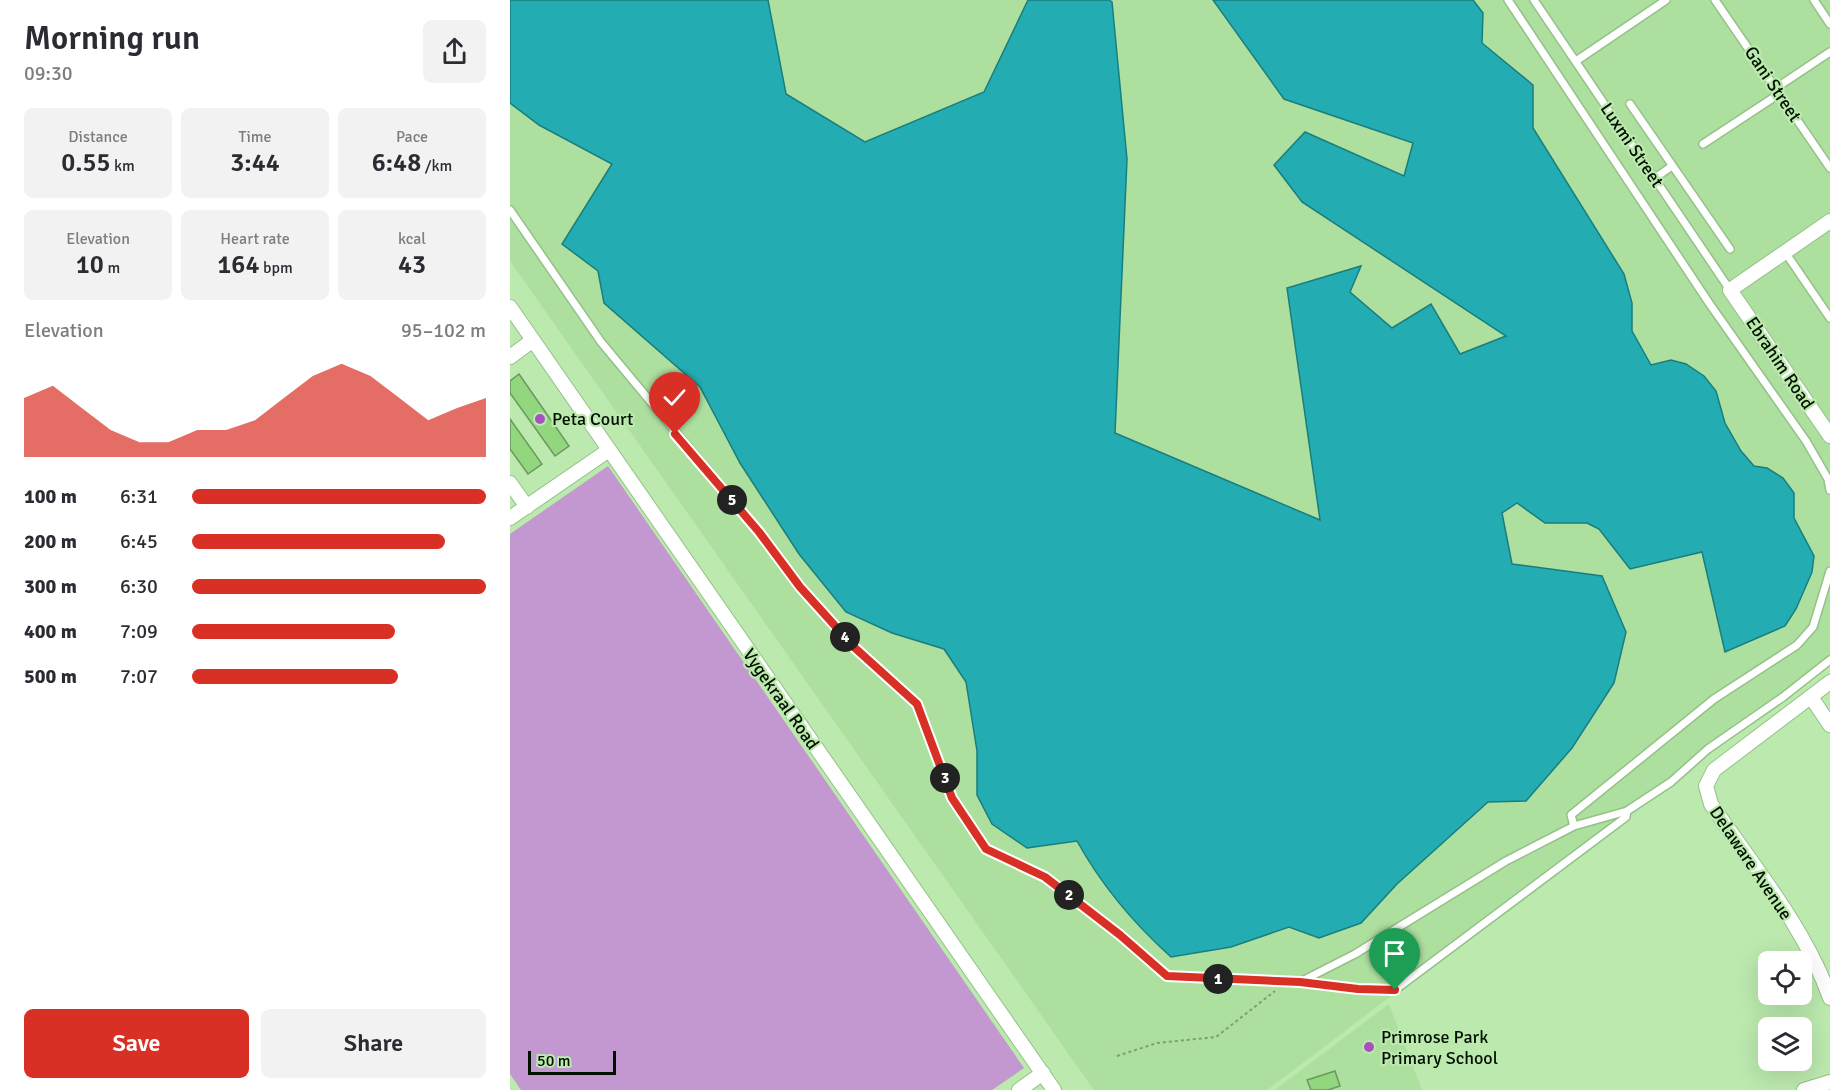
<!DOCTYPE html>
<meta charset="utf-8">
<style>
:root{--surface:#fff;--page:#f2f2f3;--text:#2b2b33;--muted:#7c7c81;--accent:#d93025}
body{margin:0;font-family:Signika,sans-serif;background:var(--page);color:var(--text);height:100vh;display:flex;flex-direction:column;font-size:22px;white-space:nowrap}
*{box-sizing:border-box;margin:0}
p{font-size:20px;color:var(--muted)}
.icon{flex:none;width:33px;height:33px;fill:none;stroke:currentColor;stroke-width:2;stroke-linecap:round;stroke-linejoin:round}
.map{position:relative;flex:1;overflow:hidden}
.side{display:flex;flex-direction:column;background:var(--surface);width:510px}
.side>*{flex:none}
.buttons{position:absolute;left:1248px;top:951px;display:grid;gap:12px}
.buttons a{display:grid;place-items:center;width:54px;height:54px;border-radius:9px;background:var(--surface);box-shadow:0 6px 24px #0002;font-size:30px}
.scale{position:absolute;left:18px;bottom:15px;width:88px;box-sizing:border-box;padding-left:6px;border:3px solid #021000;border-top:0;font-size:16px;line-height:21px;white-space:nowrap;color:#021000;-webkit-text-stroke:4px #bbe9ae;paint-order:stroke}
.pin{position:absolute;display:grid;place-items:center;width:51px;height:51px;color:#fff;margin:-62px -26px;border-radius:50% 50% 50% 0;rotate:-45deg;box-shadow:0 0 6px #0007}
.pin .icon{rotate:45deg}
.km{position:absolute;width:30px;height:30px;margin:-15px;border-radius:50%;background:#222;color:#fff;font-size:16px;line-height:30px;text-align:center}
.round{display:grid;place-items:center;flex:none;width:63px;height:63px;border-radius:9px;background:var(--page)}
.headline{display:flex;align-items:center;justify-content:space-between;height:102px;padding:0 24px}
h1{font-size:33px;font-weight:600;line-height:45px}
.metrics{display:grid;grid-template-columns:repeat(3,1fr);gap:9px;height:102px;padding:6px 24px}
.metrics div{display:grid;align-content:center;border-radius:9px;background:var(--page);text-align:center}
.metrics b{font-size:26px;font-weight:600}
.metrics small{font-size:16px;font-weight:400}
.metrics p{font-size:16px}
.chart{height:168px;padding:12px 24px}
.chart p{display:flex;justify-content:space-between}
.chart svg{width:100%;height:108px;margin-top:6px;fill:var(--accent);opacity:.7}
.primary-button{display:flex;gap:12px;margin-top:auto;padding:12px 24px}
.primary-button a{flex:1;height:69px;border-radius:9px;background:var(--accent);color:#fff;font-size:24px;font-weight:600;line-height:69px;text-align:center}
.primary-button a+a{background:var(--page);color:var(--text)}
ul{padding:0 24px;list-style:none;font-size:20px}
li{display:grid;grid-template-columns:96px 72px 1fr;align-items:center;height:45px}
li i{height:15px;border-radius:8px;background:var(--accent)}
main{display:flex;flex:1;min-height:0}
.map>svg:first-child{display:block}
</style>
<main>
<section class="side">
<div class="headline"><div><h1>Morning run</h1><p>09:30</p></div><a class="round"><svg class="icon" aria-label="share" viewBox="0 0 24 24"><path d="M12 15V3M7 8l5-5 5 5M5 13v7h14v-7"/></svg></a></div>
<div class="metrics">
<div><p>Distance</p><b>0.55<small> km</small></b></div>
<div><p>Time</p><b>3:44</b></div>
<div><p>Pace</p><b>6:48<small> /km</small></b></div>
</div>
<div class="metrics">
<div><p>Elevation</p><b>10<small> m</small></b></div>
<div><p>Heart rate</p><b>164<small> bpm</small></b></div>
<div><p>kcal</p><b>43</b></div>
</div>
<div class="chart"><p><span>Elevation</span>95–102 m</p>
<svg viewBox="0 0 160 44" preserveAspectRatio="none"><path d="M0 44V20L10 15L20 24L30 33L40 38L50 38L60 33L70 33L80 29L90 20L100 11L110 6L120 11L130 20L140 29L150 24L160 20V44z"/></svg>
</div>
<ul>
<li><b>100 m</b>6:31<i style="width:100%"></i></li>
<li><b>200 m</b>6:45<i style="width:86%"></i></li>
<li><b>300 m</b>6:30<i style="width:100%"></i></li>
<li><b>400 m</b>7:09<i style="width:69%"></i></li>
<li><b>500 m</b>7:07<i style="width:70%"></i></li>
</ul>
<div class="primary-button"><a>Save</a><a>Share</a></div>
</section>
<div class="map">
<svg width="1320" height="1090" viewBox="0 0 1320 1090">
<rect width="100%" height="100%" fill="#bbe9ae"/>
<!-- built -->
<path fill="#addf9f" d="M0,0H1320V663L757,1090H584L0,261Z
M879,1004L912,1090H765Z"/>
<!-- green -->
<path fill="#c397cf" d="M98,466L514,1068L482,1090H11L0,1074V534Z"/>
<!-- water -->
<path fill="#23adb2" stroke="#197e7d" stroke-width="1.5" d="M0,0H258L276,94L355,142L474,92L518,0H599L602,2L617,159L605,433L810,520L777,288L851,266L840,292L882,328L921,304L950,354L996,336L792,202L764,165L795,132L894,176L903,143L774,99L703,0H963L973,13L972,43L1023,85V128L1114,274L1122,303V331L1141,365L1161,360L1176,364L1194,376L1206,391L1215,423L1231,451L1244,466L1257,468L1273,478L1284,493V518L1304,556L1302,572L1286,609L1275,626L1215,652L1192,552L1120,569L1089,529L1077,523H1035L1007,503L992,513L1002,564L1092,576L1116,632L1104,683L1062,748L1016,801L978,802L887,884L851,923L809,938L779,927L721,947L661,957C623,923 592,886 567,841L517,848L482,824L467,795V751L456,682L434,649L382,633L336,612L289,554L230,463L190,387L94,303L88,271L52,244L102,164L29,125L0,103Z"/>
<!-- building -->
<path fill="#92d67e" stroke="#6c9760" stroke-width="1.5" d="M9,374L59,446L45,456L0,393V381Z
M0,419L32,464L18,474L0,449Z
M825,1071L830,1086L818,1090H801L797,1080Z"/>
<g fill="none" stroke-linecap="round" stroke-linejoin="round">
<!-- service casing -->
<g stroke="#94c188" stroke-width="10">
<path id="service" d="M998,0L1199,303L1296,441L1318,479L1320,490
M1024,0L1220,290
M1205,0L1320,168
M1304,0L1320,24
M1066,61L1156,0
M1266,88L1320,52
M1120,104L1220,249
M1193,144L1269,94
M1145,178L1162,166
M0,210L91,342L249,532L290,587L345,648L407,704L442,798L476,849L535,877L610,935L657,976L790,982L848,989L885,990L1116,817L1117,811
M1275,252L1320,318
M1064,826L1117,811L1161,782L1198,749L1273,697L1320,660
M790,982L845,954L996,861L1064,826L1061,815L1204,699L1287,645L1303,627L1320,571"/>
</g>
<!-- minor casing -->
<g stroke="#94c188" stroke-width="16">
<path id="minor" d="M1320,221L1220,290L1320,436
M0,307L544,1090
M0,357L23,340
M0,483L17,507
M0,518L99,450
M1320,682L1204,770L1196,786L1201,804C1243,866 1295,927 1320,998
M1301,697L1320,725
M509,1090L533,1073
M1294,1090L1320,1082"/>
</g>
<!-- path -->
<path stroke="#7c9f73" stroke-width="2" stroke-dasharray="3 3" stroke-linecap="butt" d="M607,1056L647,1043L706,1037L765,991"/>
<!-- service -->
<use href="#service" stroke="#fff" stroke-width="7"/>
<!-- minor -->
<use href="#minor" stroke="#fff" stroke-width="14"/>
</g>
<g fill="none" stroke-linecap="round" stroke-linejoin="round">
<!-- route casing -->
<g stroke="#fff" stroke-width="12">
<path id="route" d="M165,434L249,532L290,587L345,648L407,704L442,798L476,849L535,877L610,935L657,976L790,982L848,989L885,990"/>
</g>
<!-- route -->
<use href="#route" stroke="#d93025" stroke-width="8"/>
</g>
<!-- markers -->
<g fill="#a751be" stroke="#bbe9ae" stroke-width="2">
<circle cx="30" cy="419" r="6"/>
<circle cx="859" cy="1047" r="6"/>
</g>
<g text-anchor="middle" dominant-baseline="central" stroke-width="4.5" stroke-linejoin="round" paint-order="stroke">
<!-- street labels -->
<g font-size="18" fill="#021000" stroke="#bbe9ae">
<text transform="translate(1263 84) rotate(56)">Gani Street</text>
<text transform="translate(1122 145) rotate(56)">Luxmi Street</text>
<text transform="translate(1270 363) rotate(56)">Ebrahim Road</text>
<text transform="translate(271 699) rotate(55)">Vygekraal Road</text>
<text transform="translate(1241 863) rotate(56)">Delaware Avenue</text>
</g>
<!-- poi labels -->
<g font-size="18" fill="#021000" stroke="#bbe9ae" text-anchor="start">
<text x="42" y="419">Peta Court</text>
<text x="871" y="1037">Primrose Park<tspan x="871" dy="21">Primary School</tspan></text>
</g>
</g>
</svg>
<div class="buttons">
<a><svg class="icon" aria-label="locate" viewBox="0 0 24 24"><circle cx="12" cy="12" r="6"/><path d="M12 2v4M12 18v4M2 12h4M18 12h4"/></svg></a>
<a><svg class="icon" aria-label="layers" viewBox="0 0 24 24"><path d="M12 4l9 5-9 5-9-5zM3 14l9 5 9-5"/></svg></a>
</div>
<div class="scale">50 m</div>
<div class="pin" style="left:885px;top:990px;background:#1e9e55"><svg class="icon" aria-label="arrive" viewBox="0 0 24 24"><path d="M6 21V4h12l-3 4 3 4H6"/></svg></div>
<div class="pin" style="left:165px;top:434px;background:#d93025"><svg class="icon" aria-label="check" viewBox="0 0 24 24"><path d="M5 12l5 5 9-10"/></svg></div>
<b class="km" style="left:708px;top:979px">1</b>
<b class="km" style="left:559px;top:895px">2</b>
<b class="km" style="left:435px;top:778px">3</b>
<b class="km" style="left:335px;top:637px">4</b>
<b class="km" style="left:222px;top:500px">5</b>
</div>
</main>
